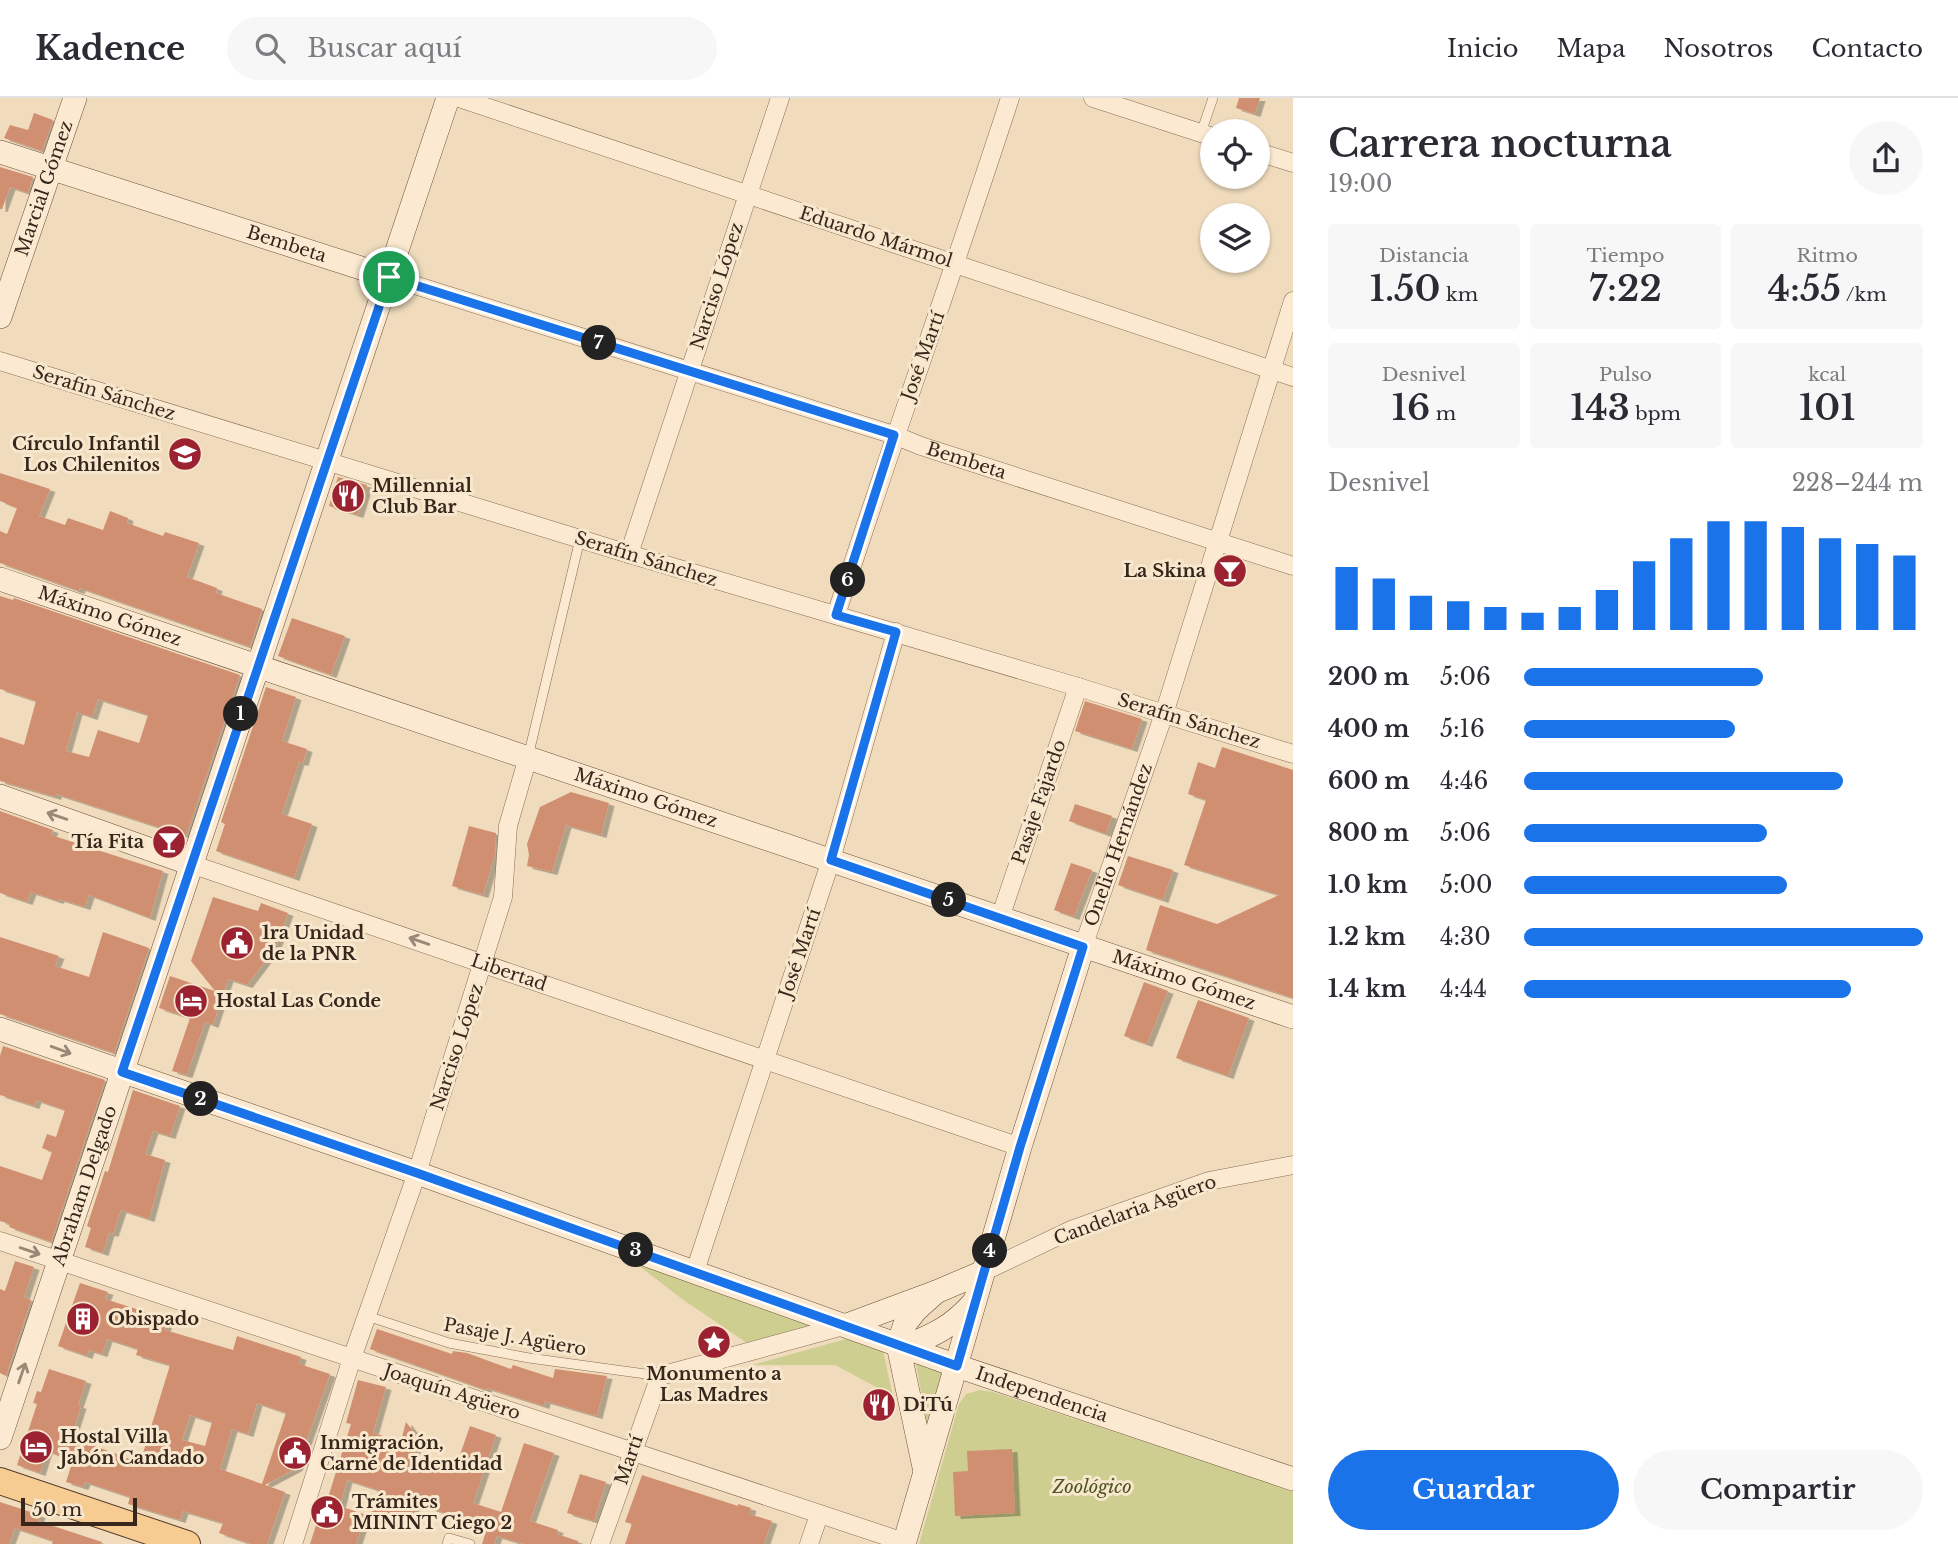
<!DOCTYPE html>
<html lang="es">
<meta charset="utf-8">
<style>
:root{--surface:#fff;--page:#f7f7f7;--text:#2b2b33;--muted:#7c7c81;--line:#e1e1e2;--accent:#1a73e8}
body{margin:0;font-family:"Libre Baskerville",serif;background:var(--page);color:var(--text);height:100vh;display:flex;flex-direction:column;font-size:26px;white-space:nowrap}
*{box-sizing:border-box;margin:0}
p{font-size:23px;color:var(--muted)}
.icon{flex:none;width:38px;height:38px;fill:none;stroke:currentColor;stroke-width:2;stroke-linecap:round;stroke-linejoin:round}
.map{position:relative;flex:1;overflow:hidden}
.details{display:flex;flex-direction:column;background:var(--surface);width:665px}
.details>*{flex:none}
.tools{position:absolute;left:1200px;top:21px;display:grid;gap:14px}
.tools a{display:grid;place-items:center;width:70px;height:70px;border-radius:50%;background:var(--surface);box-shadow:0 2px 5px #0004;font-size:35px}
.scale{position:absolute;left:21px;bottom:18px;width:116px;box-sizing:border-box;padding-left:7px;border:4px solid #37261b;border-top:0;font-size:19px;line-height:24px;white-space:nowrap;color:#37261b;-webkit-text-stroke:5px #f7e7cd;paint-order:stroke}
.pin{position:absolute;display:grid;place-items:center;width:60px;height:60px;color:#fff;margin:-30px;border:4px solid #fff;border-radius:50%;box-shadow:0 2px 7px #0007}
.km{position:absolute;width:35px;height:35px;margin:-18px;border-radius:50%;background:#222;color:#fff;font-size:19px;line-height:35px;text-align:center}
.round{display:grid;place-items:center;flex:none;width:74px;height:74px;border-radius:37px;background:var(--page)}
.head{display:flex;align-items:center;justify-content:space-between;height:119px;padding:0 35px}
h1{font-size:38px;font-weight:600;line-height:52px}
.metrics{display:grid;grid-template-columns:repeat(3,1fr);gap:10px;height:119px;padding:7px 35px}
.metrics div{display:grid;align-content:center;border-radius:7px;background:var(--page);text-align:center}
.metrics b{font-size:35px;font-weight:600}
.metrics small{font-size:19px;font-weight:400}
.metrics p{font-size:19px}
.chart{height:196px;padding:14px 35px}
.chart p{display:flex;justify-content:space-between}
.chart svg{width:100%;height:126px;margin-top:7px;stroke:var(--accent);stroke-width:6}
.action{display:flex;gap:14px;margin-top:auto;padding:14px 35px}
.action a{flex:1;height:80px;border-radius:42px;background:var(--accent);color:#fff;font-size:28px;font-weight:600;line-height:80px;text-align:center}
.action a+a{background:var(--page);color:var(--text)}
ul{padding:0 35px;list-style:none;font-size:23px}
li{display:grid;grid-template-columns:112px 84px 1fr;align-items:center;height:52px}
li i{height:18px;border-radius:9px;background:var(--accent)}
header{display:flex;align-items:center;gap:42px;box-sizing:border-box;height:98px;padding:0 35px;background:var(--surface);border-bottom:2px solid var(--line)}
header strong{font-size:33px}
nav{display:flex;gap:38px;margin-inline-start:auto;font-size:24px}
.search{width:490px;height:63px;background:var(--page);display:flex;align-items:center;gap:18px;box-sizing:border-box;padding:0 24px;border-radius:38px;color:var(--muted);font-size:26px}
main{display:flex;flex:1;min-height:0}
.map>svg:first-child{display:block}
</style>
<header>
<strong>Kadence</strong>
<div class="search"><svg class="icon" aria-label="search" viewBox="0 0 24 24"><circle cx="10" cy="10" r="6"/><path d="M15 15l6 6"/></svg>Buscar aquí</div>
<nav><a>Inicio</a><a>Mapa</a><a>Nosotros</a><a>Contacto</a></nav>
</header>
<main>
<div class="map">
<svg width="1293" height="1446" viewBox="0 0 1293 1446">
<defs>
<filter id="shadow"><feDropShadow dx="5.5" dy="3" stdDeviation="0" flood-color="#0004"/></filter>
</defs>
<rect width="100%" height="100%" fill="#f0dcbd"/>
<!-- green -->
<path fill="#cece91" d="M634,1164L818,1226L750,1247L682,1201Z
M857,1238L882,1248L893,1298L835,1267H752Z
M918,1263L944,1267L928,1332L916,1266Z
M980,1292L993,1294L1293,1393V1446H919L959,1306L966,1296Z"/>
<!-- building -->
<path fill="#d18f71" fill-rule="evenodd" filter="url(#shadow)" d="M1239,0H1260L1255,16L1236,10Z
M34,15L53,22L42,53L4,40L10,27L28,32Z
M0,69L33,79L28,95L10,89L2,111H0Z
M0,375L50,391L39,418L65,427L68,420L103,432L110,413L128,420L127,425L163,438L165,434L199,445L187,479L217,490L216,495L262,511L250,549L80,490L79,493L0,465V433L7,436L17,410L0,403Z
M338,379L367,387L358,417L329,408Z
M0,498L13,502L14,500L240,577L186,738L56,696V699L0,683V639L24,647L36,603L0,591ZM98,601L148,617L139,645L98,632L89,659L66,653L77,614L92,619Z
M292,520L345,538L331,577L278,558Z
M266,589L296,599L282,643L307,651L303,665L299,664L282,716L312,726L294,780L216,753L225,726L221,724Z
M1085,603L1142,621L1132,651L1075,633Z
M1222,649L1293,672V900L1146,852L1160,807L1217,826L1279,797L1184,767L1206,702L1188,696L1198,664L1215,670Z
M571,694L609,705L601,737L566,727L552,774L527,768L529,757L527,746L540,709Z
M1075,706L1112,718L1106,736L1069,723Z
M0,713L53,732L51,737L163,773L150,820L89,797L85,809L59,801L58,803L31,794L27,804L0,795Z
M469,728L496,735L495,756L483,797L452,788Z
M1128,758L1173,772L1163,802L1118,787Z
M1071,765L1092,772L1074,819L1054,812Z
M213,799L258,813L261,805L288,815L275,850L247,887L228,881L213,927L205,924L187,977L172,973L190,920L159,910L170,878L215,893L191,863Z
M103,834L149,850L114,955L0,916V839L59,858L55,868L89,879Z
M1144,884L1168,893L1147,946L1124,938Z
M1198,902L1249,920L1228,978L1176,960Z
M3,948L105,982L51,1144L9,1129L10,1126L0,1123V1068L42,1082L52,1054L42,1050L47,1036L56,1039L65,1012L36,1002L34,1008L0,997V958Z
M133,992L180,1008L170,1038L153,1033L145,1056L165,1062L149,1121L121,1112L113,1136L109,1135L103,1155L85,1149L91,1130L87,1128L105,1073L108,1074Z
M15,1163L34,1169L24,1199L31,1202L6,1278L0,1275V1191L5,1193Z
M80,1185L108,1194L105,1201L168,1221L165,1232L233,1252L237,1238L301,1259L299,1266L330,1276L297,1370L265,1387L285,1394L267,1446H251L219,1435L223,1425L183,1413L180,1422L128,1406L130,1399L85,1384L83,1389L66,1384L73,1362L47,1353L40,1375L17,1367L37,1306L33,1305L37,1293L41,1294L49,1271L86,1283L78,1307L81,1308L71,1339L140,1365L170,1267L136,1257L138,1251L107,1241L102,1256L89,1252L87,1258L58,1248ZM257,1305L286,1315L262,1386L220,1371L232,1331L248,1336ZM190,1317L212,1324L205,1348L182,1342Z
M377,1231L452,1256L453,1253L467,1255L511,1271L513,1267L553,1280L555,1271L607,1278L597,1318L545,1303L544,1308L487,1290L486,1292L370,1251Z
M358,1282L386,1289L373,1335L401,1343L406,1324L419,1341L412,1361L439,1369L440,1365L455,1371L470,1328L496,1337L473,1405L501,1414L524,1345L554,1355L530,1423L558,1432L557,1436L578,1443V1446H523L497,1438L494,1446H482L486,1433L470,1428L471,1424L415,1405L409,1427L371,1416L378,1392L347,1382L340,1408L366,1417L356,1446H310L318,1421L321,1422L351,1326L346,1325Z
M1012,1351L1015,1415L955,1418L953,1374L968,1373L967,1353Z
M580,1376L606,1384L594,1423L567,1415Z
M642,1377L738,1408V1406L751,1410L749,1416L772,1423L764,1446H625L632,1426L625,1424Z
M0,1404L40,1417L38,1423L102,1444L101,1446H52L53,1443L15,1430L9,1446H0Z"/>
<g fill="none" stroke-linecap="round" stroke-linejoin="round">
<!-- lane casing -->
<g stroke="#896b55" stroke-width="10">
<path id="lane" d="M1201,35L1213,0
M528,659L580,441
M367,1218L449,1245L529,1260L660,1278
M447,1446L449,1440L470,1446"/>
</g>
<!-- street casing -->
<g stroke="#896b55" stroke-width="19">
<g id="street">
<path d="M459,0L1293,279"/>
<path d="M1093,0L1213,39"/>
<path d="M1258,54L1293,65"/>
<path id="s1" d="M389,179L894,337L921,348L1293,468"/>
<path d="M0,263L629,456L1078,589L1293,656"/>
<path d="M629,456L780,0"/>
<path d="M836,517C892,344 954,173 1010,0"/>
<path id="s2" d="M191,766L1020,1049"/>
<path d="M1000,820L1078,589"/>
<path id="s3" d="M1083,849L1164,616L1293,203"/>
<path d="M0,1143L904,1444"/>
<path d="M695,1173L831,762L896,534"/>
<path d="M983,1174L1071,1132L1209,1083L1293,1067"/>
<path d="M293,1446L352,1260L417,1075L503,799L508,728L528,659"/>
<path d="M600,1446L660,1278L847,1227"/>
<path d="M809,1446L819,1417"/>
</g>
</g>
<!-- secondary casing -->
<g stroke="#6b4d39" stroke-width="24">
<g id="secondary">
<path id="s4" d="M0,54L389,179"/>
<path id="s5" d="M0,219L75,0"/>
<path id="s6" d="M0,481L1293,919"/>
<path d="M0,698L191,766"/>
<path id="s7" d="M0,931L417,1075L957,1268L1293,1381"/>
<path d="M847,1227L936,1194L983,1174"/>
<path d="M904,1249C934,1237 952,1229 974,1204"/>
<path id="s8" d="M0,1340L448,0"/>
<path d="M924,1369L898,1247L905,1226L916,1212L936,1194"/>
<path d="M904,1446L1020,1049L1083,849"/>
</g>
</g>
<!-- primary casing -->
<g stroke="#563a2a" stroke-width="28">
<path id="primary" d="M0,1383L187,1446"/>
</g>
<!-- lane -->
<use href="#lane" stroke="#fbead1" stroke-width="9"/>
<!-- street -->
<use href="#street" stroke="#fbead1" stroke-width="18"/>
<!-- secondary -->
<use href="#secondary" stroke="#fbead1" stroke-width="23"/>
<!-- primary -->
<use href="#primary" stroke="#f6cc92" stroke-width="26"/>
</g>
<!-- one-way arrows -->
<defs><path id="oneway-shaft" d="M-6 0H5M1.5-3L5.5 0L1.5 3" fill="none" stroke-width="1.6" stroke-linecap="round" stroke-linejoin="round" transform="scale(1.75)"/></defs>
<g stroke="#998876">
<use href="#oneway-shaft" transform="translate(57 718) rotate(-161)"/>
<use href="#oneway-shaft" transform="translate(419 843) rotate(-161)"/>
<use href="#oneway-shaft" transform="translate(61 952) rotate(20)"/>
<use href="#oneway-shaft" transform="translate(30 1153) rotate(19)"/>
<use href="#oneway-shaft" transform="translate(22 1275) rotate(-71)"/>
</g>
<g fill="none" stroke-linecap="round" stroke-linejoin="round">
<!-- route casing -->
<g stroke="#fff" stroke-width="14">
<path id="route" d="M389,179L894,337L836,517L896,534L831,762L1083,849L1020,1049L957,1268L417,1075L122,974Z"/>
</g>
<!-- route -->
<use href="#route" stroke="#1a73e8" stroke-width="9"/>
</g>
<!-- icons -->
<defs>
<g id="school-disc" transform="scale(1.75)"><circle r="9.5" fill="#9b2230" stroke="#f7e7cd"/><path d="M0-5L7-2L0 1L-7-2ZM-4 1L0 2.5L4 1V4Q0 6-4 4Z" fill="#fff"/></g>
<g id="restaurant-disc" transform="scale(1.75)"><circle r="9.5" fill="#9b2230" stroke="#f7e7cd"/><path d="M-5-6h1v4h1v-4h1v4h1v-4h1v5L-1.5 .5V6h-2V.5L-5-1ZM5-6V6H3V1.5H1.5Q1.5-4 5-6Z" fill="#fff"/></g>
<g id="bar-disc" transform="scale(1.75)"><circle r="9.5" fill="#9b2230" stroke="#f7e7cd"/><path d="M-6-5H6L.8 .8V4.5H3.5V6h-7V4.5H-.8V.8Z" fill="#fff"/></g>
<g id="civic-disc" transform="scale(1.75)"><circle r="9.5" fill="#9b2230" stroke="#f7e7cd"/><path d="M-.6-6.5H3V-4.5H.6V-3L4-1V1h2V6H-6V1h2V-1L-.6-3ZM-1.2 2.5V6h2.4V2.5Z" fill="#fff"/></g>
<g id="hotel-disc" transform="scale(1.75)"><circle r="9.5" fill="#9b2230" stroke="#f7e7cd"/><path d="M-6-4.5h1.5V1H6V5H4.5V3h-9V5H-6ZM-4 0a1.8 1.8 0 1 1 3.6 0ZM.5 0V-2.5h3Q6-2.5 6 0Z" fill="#fff"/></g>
<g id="building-disc" transform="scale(1.75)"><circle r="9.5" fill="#9b2230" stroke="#f7e7cd"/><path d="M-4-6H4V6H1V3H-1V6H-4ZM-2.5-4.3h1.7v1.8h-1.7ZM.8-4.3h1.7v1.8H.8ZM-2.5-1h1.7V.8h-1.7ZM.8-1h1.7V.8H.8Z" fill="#fff"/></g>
<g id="sight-disc" transform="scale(1.75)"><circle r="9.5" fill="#9b2230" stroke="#f7e7cd"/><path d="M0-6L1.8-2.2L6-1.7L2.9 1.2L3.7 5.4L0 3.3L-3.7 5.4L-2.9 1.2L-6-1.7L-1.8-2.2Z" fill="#fff"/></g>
</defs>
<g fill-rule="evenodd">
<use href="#school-disc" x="185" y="356"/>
<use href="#restaurant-disc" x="348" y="398"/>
<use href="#bar-disc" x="1230" y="473"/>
<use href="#bar-disc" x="169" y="744"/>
<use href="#civic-disc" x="237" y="845"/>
<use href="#hotel-disc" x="191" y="903"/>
<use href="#building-disc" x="83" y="1221"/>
<use href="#sight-disc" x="714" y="1244"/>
<use href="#restaurant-disc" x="879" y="1307"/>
<use href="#hotel-disc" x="36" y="1349"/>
<use href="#civic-disc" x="295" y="1355"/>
<use href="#civic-disc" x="327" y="1414"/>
</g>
<g text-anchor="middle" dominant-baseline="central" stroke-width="6" stroke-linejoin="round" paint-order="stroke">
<!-- street labels -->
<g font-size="18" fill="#37261b" stroke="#f7e7cd">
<text stroke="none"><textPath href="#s5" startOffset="136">Marcial Gómez</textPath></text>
<text transform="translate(876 139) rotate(18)">Eduardo Mármol</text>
<text stroke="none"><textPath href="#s4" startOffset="301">Bembeta</textPath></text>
<text transform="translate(717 188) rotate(-72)">Narciso López</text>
<text transform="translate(923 258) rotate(-70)">José Martí</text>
<text transform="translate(104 295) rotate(17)">Serafín Sánchez</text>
<text stroke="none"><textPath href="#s1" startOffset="606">Bembeta</textPath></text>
<text transform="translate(646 461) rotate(17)">Serafín Sánchez</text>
<text stroke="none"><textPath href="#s6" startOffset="116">Máximo Gómez</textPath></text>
<text transform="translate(1189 623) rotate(17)">Serafín Sánchez</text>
<text stroke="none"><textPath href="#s6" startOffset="682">Máximo Gómez</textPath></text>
<text transform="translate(1039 704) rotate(-71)">Pasaje Fajardo</text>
<text stroke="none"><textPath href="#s3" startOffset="108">Onelio Hernández</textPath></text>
<text transform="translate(800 855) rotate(-71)">José Martí</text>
<text stroke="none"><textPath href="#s2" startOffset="336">Libertad</textPath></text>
<text stroke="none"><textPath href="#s6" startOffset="1250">Máximo Gómez</textPath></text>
<text transform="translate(457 949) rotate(-72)">Narciso López</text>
<text stroke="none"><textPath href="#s8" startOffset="266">Abraham Delgado</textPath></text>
<text transform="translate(1135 1112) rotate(-20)">Candelaria Agüero</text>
<text transform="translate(515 1239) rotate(10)">Pasaje J. Agüero</text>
<text transform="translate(452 1294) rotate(18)">Joaquín Agüero</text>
<text stroke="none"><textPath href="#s7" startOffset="1104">Independencia</textPath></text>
<text transform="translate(629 1362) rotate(-71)">Martí</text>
</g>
<!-- poi labels -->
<g font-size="18" font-weight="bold" fill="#37261b" stroke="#f7e7cd" text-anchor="start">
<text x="160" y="346" text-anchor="end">Círculo Infantil<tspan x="160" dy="21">Los Chilenitos</tspan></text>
<text x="372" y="388">Millennial<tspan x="372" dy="21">Club Bar</tspan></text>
<text x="1206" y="473" text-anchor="end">La Skina</text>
<text x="144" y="744" text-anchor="end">Tía Fita</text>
<text x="262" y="835">1ra Unidad<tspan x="262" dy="21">de la PNR</tspan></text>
<text x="216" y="903">Hostal Las Conde</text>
<text x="108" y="1221">Obispado</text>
<text x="714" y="1276" text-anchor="middle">Monumento a<tspan x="714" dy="21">Las Madres</tspan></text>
<text x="903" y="1307">DiTú</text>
<text x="60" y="1339">Hostal Villa<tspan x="60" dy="21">Jabón Candado</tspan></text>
<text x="320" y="1345">Inmigración,<tspan x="320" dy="21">Carné de Identidad</tspan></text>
<text x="352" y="1404">Trámites<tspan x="352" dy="21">MININT Ciego 2</tspan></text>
</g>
<!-- park labels -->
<g font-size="18" font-style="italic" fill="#4d5520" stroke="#f7e7cd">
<text x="1092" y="1389">Zoológico</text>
</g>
</g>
</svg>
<div class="tools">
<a><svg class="icon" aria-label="locate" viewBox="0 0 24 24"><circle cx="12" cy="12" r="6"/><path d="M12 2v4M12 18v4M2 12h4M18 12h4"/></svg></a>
<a><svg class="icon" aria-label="layers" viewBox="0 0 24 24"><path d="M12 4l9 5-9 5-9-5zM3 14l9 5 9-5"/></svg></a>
</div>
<div class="scale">50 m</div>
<div class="pin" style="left:389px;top:179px;background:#1e9e55"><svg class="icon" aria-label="arrive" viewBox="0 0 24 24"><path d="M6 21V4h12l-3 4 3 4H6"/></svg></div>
<b class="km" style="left:241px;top:616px">1</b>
<b class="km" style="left:201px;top:1001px">2</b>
<b class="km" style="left:636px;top:1152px">3</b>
<b class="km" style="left:990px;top:1153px">4</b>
<b class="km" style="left:949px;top:802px">5</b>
<b class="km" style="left:848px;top:482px">6</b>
<b class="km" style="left:599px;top:245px">7</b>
</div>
<section class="details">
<div class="head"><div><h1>Carrera nocturna</h1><p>19:00</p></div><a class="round"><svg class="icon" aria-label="share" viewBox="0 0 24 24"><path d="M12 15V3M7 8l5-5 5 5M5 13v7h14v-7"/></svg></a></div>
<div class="metrics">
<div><p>Distancia</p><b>1.50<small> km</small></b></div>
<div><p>Tiempo</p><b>7:22</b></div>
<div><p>Ritmo</p><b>4:55<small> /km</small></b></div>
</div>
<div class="metrics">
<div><p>Desnivel</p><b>16<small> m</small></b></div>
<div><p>Pulso</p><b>143<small> bpm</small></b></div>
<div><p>kcal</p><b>101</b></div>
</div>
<div class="chart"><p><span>Desnivel</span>228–244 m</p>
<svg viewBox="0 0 160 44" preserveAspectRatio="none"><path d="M5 44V22M15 44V26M25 44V32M35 44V34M45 44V36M55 44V38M65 44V36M75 44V30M85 44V20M95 44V12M105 44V6M115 44V6M125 44V8M135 44V12M145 44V14M155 44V18"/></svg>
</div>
<ul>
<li><b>200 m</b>5:06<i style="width:60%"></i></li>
<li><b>400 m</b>5:16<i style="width:53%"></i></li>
<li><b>600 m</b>4:46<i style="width:80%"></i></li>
<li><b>800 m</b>5:06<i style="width:61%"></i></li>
<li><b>1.0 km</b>5:00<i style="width:66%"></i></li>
<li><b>1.2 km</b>4:30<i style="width:100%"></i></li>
<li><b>1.4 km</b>4:44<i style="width:82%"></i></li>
</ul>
<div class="action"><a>Guardar</a><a>Compartir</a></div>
</section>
</main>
